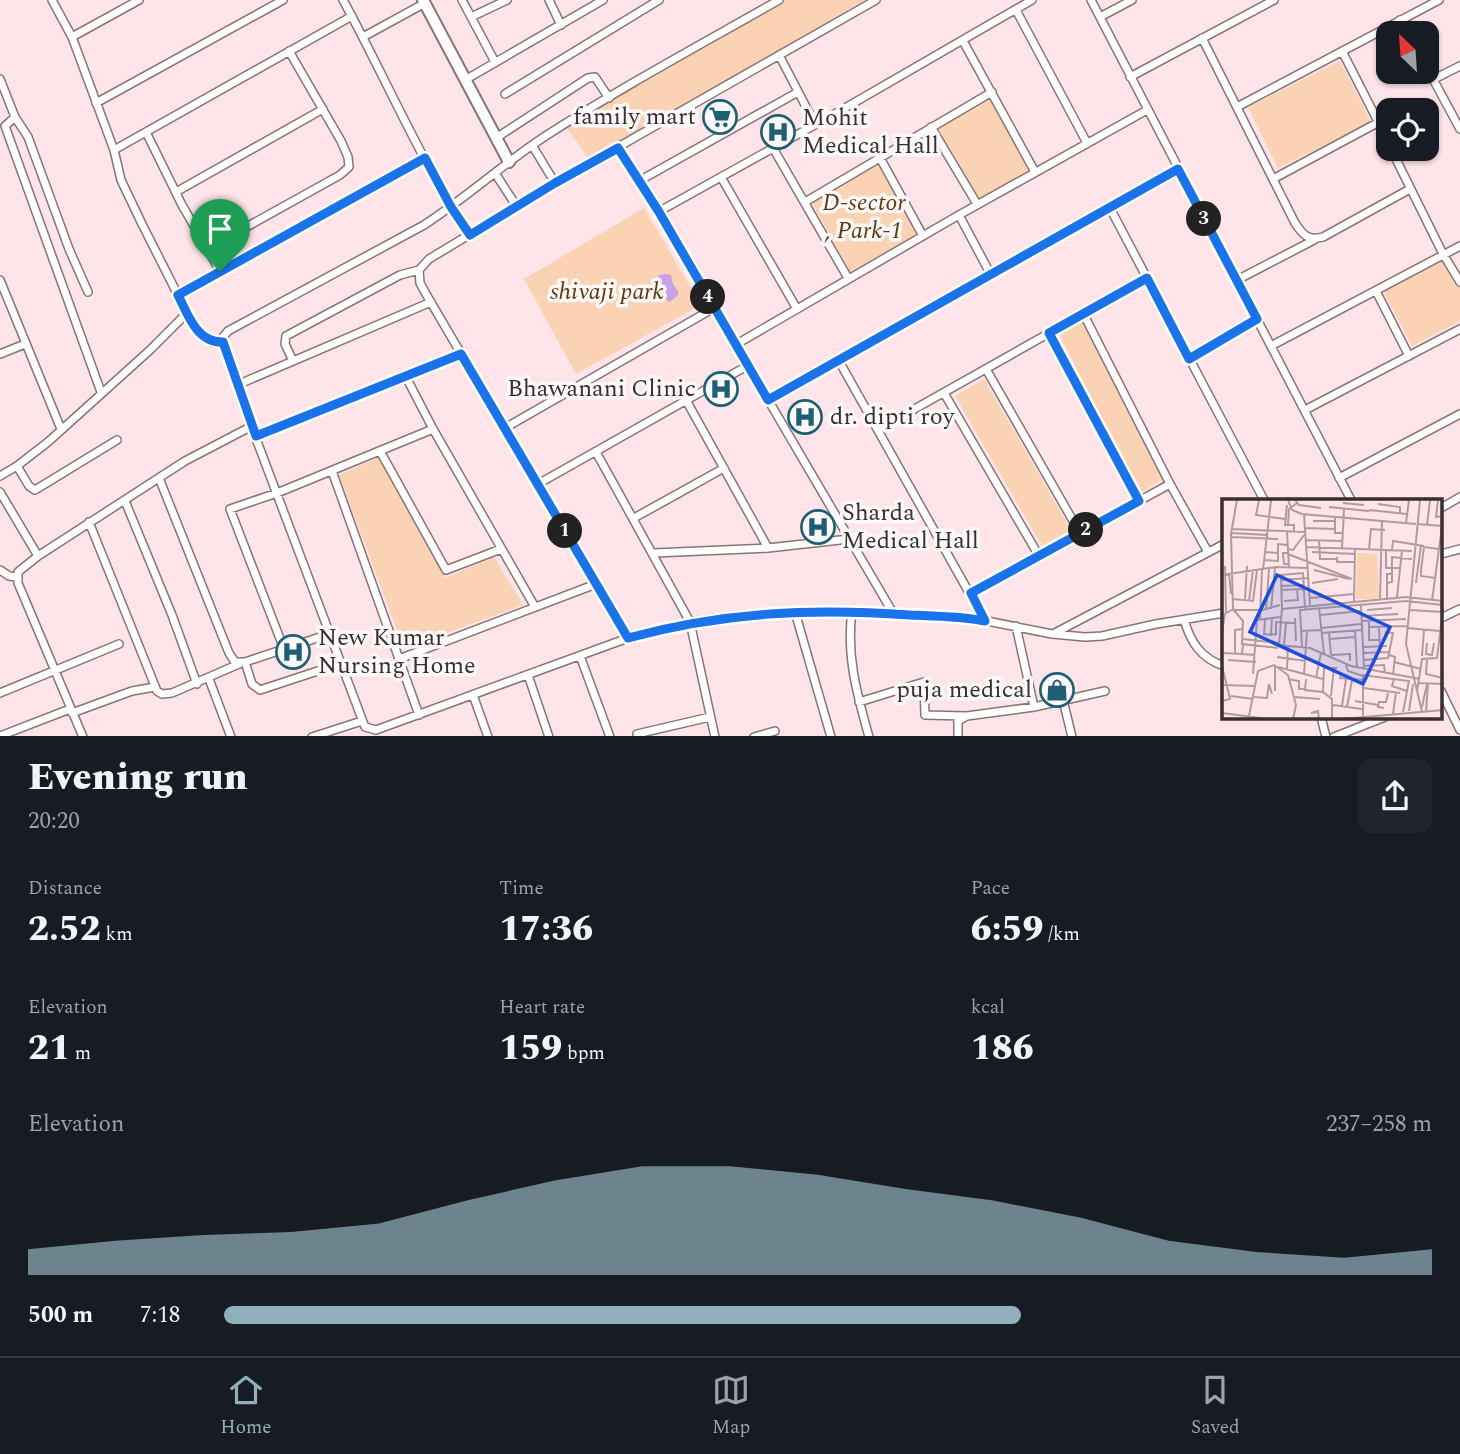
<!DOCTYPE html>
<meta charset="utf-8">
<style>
:root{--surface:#171b24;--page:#20242c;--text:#f1f3f6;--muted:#9ea1a6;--line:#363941;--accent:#92b0bc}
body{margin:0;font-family:Spectral,serif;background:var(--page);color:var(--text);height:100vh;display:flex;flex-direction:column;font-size:26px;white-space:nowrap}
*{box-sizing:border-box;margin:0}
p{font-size:23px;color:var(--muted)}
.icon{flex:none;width:38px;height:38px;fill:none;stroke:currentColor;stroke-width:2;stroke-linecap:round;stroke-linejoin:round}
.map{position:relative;height:736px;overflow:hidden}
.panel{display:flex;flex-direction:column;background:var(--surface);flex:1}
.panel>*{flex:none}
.needle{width:46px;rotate:335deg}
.tools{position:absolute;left:1376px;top:21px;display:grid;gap:14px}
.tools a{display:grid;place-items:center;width:63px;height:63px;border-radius:14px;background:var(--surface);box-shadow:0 2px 5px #0004;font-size:35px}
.pin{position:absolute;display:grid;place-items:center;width:60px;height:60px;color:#fff;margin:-72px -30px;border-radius:50% 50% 50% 0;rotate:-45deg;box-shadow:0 0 7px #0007}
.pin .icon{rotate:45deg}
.km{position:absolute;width:35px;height:35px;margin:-18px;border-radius:50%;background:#222;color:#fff;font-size:19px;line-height:35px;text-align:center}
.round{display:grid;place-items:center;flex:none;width:74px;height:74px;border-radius:14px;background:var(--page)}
.summary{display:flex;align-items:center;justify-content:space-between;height:119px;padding:0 28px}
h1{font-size:38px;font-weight:800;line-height:52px}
.stats{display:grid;grid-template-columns:repeat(3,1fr);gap:10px;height:119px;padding:7px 28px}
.stats div{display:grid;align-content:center}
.stats b{font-size:35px;font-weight:800}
.stats small{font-size:19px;font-weight:400}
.stats p{font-size:19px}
.chart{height:196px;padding:14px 28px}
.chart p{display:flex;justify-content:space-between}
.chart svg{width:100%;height:126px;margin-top:7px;fill:var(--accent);opacity:.7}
ul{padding:0 28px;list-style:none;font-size:23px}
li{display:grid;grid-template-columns:112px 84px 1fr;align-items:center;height:52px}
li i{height:18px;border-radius:9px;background:var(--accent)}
.dock{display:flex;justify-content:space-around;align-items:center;height:98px;border-top:2px solid var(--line);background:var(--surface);font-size:19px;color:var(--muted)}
.dock a{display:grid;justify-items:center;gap:4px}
.dock .on{color:var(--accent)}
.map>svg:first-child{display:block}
</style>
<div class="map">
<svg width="1460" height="737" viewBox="0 0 1460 737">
<rect width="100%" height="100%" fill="#ffe4e9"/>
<!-- green -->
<path fill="#fad3b4" d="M782,0H864L590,161L563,122Z
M1340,61L1371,122L1278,168L1248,107Z
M988,96L1028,170L980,199L936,125Z
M879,163L918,233L848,273V267L811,201Z
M644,208L701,305L576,374L524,279Z
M1445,257L1460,287V321L1412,346L1383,291Z
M1083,321L1165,478L1139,494L1059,334Z
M984,379L1071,530L1042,546L955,396Z
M380,457L446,578L494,557L523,605L404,649L339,475Z"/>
<!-- water -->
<path fill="#c8a2e9" d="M666,274L671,275L673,284L678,291V295L670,302L662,297L656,285L659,275Z"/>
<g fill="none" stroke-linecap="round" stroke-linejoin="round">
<!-- street casing -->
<g stroke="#8a7377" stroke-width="10">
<path id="street" d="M52,0L72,37L114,150L121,180L142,224L187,313L201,335L213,343L223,342
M343,0C386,78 420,161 470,235
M462,0L495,62
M549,0L561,25
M779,0C700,45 620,88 544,137C503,164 466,198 424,225L228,331L223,337L224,348L244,407L365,727L376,730L628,638L690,622L717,618L795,612L852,611L972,618L1052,634L1085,637L1102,636L1156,624L1224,613
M1091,0L1351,500
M1016,10L1087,143
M471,17L507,0
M1100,17L1132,0
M1400,20L1408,33
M72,37L139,0
M363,37L425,3
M1202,38L1295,223C1303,235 1308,241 1323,237L1410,189
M963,41L1035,172
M1342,51L1388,141
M779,55L815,124
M1426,66L1460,129
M1130,77L1274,0
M0,79L15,117L5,126L101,392
M1434,79L1460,66
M465,80L603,0
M505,94L659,0
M96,103L283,0
M1237,107L1439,0
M15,117L28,137L69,249L88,292
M931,127L977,204
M146,132L182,205L220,271
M496,138L588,78L595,77L609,98
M532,145L555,183
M618,148L658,212L893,613
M773,148L848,278
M1391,149L1443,254L1460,282
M114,150L352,16
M879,156L923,236
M495,173L517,207
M721,177L797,309
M1273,179L1379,122
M639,181L798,92
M176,192L323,109
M805,202L992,92
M1110,208L1264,500
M658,212L838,112L1032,0
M959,215L991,275
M207,249L340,175L349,167L348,157L341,141L289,51
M0,280L61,429
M1237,280L1314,240
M1376,291L1409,356
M178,295L425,158
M1083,313L1170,484
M1049,333L1139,501
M735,345L959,215L1147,110
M1271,346L1460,246
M0,354L25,344
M1189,359L1257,319
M293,361L285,344L286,336L400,275L419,270
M839,361L985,621
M986,369L1080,533
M406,377L433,429L535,607
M237,385L431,302
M944,393L1039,556
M686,400L768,548
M768,400L1178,169
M1305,410L1460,329
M505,428L714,308
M879,429L1147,278
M256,437L461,354
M380,451L446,570L501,549
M596,452L690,622L715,737
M17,466L29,486L35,490L117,440
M332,471L419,715
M0,476L17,466L48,442L150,350L187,313
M159,478L229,653L235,662H245L332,633
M1339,478L1460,414
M538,484L747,366
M0,492L38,556
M125,501L172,615L197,684
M1441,508L1460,497
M634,518L724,468
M89,522L157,691L162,694L172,693L239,664
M654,553L768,548L849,539
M1441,554L1460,549
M0,570L9,576L17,577
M971,593L1170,484L1208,552
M852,611C846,656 857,694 869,737
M795,612L831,737
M1441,618L1460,609
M1184,620C1191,642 1200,658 1224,666
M1016,626L1034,707
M1053,634L1224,544
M628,638L426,294L420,283L419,270L429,259L555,183L876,0
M284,649L230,509L277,493L433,429
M580,656L610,737
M399,659L596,584
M245,662L252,684L260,690L342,663
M528,675L549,737
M209,679L231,737
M1441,691L1460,730
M0,693L119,644
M473,695L488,737
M1063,700L1072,737
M859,702L924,682L925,715L966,716
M72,713L132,691L155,687
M1321,717L1326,737
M637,734L710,717
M0,736L70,709
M83,737L18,583V572L38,556L185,461L252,426
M312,737L362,721
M754,737L775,731
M958,737V721L967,716L1034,707L1105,691
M1334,737L1385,717"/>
</g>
<!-- secondary casing -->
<g stroke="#8a7377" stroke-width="14">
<path id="secondary" d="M423,0L509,162"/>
</g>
<!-- street -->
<use href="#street" stroke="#fff" stroke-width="7"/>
<!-- secondary -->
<use href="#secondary" stroke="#fff" stroke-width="10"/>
</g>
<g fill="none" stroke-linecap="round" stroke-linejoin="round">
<!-- route casing -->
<g stroke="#fff" stroke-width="14">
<path id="route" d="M618,148L659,212L768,400L1178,169L1257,319L1189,359L1147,278L1049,333L1139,501L971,593L985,621C960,616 935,616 910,615C812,608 723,612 628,638L461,354L256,436L223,342C197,343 188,315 178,295L425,158L451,207L470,235L555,183Z"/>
</g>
<!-- route -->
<use href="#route" stroke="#1a73e8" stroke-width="9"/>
</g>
<!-- icons -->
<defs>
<g id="supermarket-ring" transform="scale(1.75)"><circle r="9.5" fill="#fdf8f9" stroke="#1f5f74" stroke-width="1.5"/><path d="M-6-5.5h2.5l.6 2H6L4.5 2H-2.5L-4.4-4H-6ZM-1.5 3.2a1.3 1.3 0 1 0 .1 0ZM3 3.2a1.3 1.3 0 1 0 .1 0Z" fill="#1f5f74"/></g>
<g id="hospital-ring" transform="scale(1.75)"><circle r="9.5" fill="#fdf8f9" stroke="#1f5f74" stroke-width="1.5"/><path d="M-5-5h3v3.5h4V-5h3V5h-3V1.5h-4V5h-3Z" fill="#1f5f74"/></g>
<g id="shop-ring" transform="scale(1.75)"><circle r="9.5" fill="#fdf8f9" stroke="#1f5f74" stroke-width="1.5"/><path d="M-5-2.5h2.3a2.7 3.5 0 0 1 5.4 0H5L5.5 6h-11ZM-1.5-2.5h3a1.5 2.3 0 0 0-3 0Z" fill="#1f5f74"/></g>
</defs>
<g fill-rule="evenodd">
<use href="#supermarket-ring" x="720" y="117"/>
<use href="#hospital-ring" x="778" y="132"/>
<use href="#hospital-ring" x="721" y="389"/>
<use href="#hospital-ring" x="805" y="417"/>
<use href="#hospital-ring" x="818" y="527"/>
<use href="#hospital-ring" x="293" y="652"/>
<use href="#shop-ring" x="1057" y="690"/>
</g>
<g text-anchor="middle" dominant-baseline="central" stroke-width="7" stroke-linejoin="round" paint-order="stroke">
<!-- poi labels -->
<g font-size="24" fill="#392f31" stroke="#fdf8f9" text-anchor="start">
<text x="696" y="117" text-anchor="end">family mart</text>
<text x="802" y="118">Mohit<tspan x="802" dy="28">Medical Hall</tspan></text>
<text x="696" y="389" text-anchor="end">Bhawanani Clinic</text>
<text x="830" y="417">dr. dipti roy</text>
<text x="842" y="513">Sharda<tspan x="842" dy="28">Medical Hall</tspan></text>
<text x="318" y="638">New Kumar<tspan x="318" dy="28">Nursing Home</tspan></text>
<text x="1032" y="690" text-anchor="end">puja medical</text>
</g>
<!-- park labels -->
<g font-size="24" font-style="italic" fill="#62380b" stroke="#fdf8f9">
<text x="864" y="203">D-sector<tspan x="864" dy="28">, Park-1</tspan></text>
<text x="607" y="292">shivaji park</text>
</g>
</g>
<!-- overview -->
<g transform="translate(1222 499)">
<rect width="220" height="220" fill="#ffe4e9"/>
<path d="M135,54L155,55L157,100H134Z" fill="#fad3b4"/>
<path fill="none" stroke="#b09c9f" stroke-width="2" d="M37,1L34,16L63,20M66,1L70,11L80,15L194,25M73,1L77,6L99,9M198,1L184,145L200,213M216,1L214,18L221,17M121,4L142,6M156,5L178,8V14M65,6L63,26H72V33M107,8L147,12M147,11L185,15M82,15L88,106M113,17V34H121M91,22H113M184,24L187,1M195,25L221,27M66,26L67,10L75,4M205,26L208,1M83,29L113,30M10,30L83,33M65,33L67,69M10,34L45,36M10,38L56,40M84,41L120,42M97,41L98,60H115M84,48L190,52M120,49L122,10M66,50L71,51L82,36M147,50L149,30L163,31M164,51V69H178M170,51L171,42L202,47M43,53L56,54V45L65,46M90,53L133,55M66,54H61L62,65H67M66,55L130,80M115,58V63H133M42,61L56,62V54M3,67L4,115M41,71L49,1M92,71L127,80M7,74L9,95M170,75V58L190,60M0,76L54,68L86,69M213,79L199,77V71L202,48L217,50M59,81L87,79M90,84L116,80M194,84L199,46M59,87L81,86M59,91L82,90M175,98L180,51M88,99L132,95M11,100L31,102L35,71M23,100L25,67M158,100L160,22M165,100V75H170V83L165,84M27,102L31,71M62,102L76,101L75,90M132,102L133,50M210,102L220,27M139,106L142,170M97,109L102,155M11,110L21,122L20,145L56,149M49,110L53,68M60,110L59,76L81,74L83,110M12,111H37M44,111L47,70M145,111L170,109M188,111L221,113M37,112L58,106M98,116L139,112M139,117L176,115M50,118L49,135L54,136M73,119L74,142M38,120L40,71M43,120L42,135L50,136M140,122L184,120M147,122V141H157M147,128L185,127M157,128L158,154M99,129L139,125M185,129L218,132M79,132L100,131M133,132L135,168M0,133L3,115L11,110L9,35L15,1M100,134L140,131M107,134L109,156M54,136V123L73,124M21,140L57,144M107,140L133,138M205,144L204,155L210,156L212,144M21,146L20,155L33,156M62,146L64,124M80,148L78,111L184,102L221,106M141,148L165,147M0,154L21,155M13,154V131L21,130M141,154L167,153M109,156L128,155V162M167,156L173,158L171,176M200,157L202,131M55,158L84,162M205,160L204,175L221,179M6,161L34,163M141,161L166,159L171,134L163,133M172,163L199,170M124,166L126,172L141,177V218M0,167L8,200L0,202M53,167V192M142,167L162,166L163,174M56,168L101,180M65,170L66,146M31,175L35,121L59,118M82,175L85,132M119,176L118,179L141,181M140,176L187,182L181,213M94,179L99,154M66,180L77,182V190H83M84,180L83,191L101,193M172,180L170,187L185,192M198,180L129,167L88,149L57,146L60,110L184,98L221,102M197,184L221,185M0,186L33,187M142,189L178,194M195,192L200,160L215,159L221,109M9,197L31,200M109,197L112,168M32,198L45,199L47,185L50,195M73,198L98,200M133,202L156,206M111,206L140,210M120,207L124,180M125,208L130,181M200,208L205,185M162,209L156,208L157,203H164L166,194M187,212L191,185M96,213L89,214L96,212L97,220M204,213L206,184M0,214L46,220M171,215L174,193M27,217L36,172L52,166L66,176L74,206L71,220M110,220V200L101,193L102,169H115M120,220L221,211"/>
<path fill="#1d4ed8" fill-opacity="0.15" stroke="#1d4ed8" stroke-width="3.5" d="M55,76L168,128L141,185L28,133Z"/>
<rect width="220" height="220" fill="none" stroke="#392f31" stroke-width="3.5"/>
</g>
</svg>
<div class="tools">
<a><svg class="needle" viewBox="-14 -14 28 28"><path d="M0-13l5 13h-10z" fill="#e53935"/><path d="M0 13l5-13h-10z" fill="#9ea1a6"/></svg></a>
<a><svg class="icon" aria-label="locate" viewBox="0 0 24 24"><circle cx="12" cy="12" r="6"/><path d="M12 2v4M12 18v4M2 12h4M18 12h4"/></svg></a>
</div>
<div class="pin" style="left:220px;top:271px;background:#1e9e55"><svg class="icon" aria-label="arrive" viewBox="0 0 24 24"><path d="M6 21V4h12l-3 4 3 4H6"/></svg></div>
<b class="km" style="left:565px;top:531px">1</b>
<b class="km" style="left:1086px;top:530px">2</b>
<b class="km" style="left:1204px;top:219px">3</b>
<b class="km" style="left:708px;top:297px">4</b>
</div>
<section class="panel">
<div class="summary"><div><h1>Evening run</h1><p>20:20</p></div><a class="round"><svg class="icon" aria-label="share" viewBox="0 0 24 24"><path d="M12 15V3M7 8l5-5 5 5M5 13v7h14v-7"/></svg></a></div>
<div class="stats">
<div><p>Distance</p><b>2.52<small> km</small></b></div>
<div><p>Time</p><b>17:36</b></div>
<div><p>Pace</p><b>6:59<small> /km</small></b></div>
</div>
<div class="stats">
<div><p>Elevation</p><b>21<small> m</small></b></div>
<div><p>Heart rate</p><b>159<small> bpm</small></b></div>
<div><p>kcal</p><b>186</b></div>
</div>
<div class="chart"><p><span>Elevation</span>237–258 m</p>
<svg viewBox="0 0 160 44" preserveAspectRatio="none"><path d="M0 44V35L10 32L20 30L30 29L40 26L50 18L60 11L70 6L80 6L90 9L100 14L110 18L120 24L130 32L140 36L150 38L160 35V44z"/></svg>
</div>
<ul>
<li><b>500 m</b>7:18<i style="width:66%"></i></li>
</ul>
</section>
<nav class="dock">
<a class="on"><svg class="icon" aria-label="home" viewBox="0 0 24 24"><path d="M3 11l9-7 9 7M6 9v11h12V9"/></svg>Home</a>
<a><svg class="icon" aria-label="map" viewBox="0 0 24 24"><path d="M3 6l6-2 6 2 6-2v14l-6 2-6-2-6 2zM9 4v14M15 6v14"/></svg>Map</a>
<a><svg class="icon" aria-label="saved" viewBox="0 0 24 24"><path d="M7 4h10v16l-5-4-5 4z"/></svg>Saved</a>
</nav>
